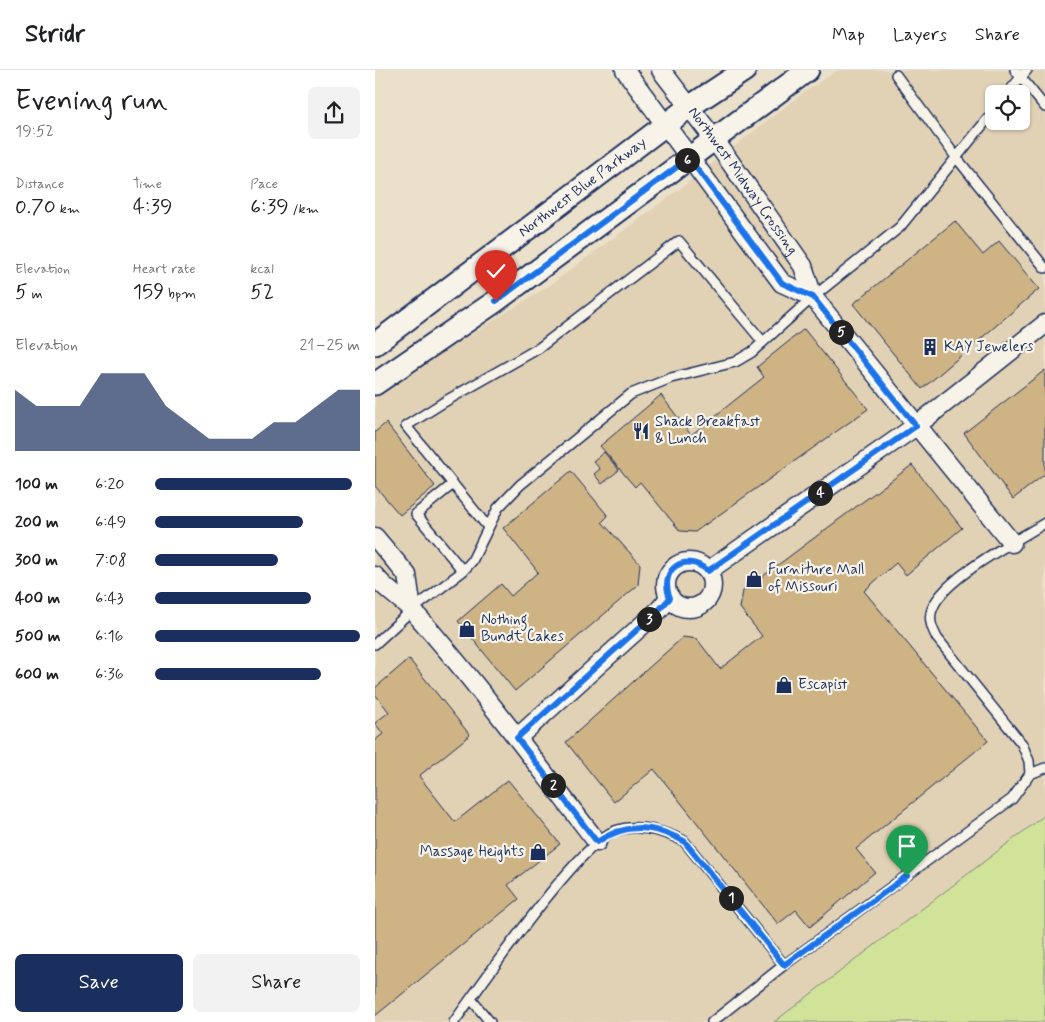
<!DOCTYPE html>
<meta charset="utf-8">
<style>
:root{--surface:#fff;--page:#f2f2f2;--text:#202124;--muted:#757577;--line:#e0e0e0;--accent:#1b2f5e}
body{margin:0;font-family:Mynerve,sans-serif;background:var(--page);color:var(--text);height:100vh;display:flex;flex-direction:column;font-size:19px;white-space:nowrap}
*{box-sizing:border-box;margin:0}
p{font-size:16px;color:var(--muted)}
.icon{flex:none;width:28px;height:28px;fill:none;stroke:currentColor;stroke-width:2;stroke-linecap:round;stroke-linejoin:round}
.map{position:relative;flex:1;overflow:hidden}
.side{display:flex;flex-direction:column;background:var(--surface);width:375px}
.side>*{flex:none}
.tools{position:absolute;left:610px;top:15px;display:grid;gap:10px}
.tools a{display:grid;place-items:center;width:45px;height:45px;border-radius:8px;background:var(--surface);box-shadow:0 1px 4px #0004;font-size:25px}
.pin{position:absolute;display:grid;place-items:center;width:42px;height:42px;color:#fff;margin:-51px -21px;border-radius:50% 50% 50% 0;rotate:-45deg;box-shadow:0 0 5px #0007}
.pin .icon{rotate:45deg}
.km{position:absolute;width:25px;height:25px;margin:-12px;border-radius:50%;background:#222;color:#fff;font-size:14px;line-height:25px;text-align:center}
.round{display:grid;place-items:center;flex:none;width:52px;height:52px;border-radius:8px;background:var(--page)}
.head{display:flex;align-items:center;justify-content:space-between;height:85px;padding:0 15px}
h1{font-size:28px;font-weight:600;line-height:38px}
.stats{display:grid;grid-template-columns:repeat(3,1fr);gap:8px;height:85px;padding:5px 15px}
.stats div{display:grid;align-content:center}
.stats b{font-size:21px;font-weight:600}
.stats small{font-size:14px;font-weight:400}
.stats p{font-size:14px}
.chart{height:140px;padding:10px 15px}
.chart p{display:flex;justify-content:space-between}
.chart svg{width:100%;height:90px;margin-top:5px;fill:var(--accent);opacity:.7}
.cta{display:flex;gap:10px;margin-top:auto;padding:10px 15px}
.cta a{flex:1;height:58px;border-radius:8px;background:var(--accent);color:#fff;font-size:20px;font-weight:600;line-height:58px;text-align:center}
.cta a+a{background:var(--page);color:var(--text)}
ul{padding:0 15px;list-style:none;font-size:16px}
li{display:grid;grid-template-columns:80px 60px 1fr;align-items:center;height:38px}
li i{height:12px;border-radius:6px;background:var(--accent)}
header{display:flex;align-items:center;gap:30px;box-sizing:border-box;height:70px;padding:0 25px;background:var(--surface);border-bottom:1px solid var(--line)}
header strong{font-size:24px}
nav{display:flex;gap:28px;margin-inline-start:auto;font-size:18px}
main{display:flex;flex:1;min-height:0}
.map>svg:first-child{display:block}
</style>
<header>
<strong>Stridr</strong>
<nav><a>Map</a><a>Layers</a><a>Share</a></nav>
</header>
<main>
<section class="side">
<div class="head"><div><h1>Evening run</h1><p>19:52</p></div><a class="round"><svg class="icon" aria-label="share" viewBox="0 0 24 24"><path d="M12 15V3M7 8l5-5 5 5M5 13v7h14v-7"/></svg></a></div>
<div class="stats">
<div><p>Distance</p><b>0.70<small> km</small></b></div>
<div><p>Time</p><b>4:39</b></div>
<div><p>Pace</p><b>6:39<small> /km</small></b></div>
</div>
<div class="stats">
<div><p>Elevation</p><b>5<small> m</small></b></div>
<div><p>Heart rate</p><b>159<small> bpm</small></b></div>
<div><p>kcal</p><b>52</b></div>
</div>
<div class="chart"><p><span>Elevation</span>21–25 m</p>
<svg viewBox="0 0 160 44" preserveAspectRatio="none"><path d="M0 44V14L10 22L20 22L30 22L40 6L50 6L60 6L70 22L80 30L90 38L100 38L110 38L120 30L130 30L140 22L150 14L160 14V44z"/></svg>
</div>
<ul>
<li><b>100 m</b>6:20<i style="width:96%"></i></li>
<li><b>200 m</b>6:49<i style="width:72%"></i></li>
<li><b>300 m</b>7:08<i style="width:60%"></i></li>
<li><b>400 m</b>6:43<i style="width:76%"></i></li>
<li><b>500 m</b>6:16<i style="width:100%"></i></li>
<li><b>600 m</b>6:36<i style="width:81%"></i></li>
</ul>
<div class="cta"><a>Save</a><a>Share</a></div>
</section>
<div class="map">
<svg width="670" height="952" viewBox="0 0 670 952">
<rect width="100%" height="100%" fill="#ebe0ca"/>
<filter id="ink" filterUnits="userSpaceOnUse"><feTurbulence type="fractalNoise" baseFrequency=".02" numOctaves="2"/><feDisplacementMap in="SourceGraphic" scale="10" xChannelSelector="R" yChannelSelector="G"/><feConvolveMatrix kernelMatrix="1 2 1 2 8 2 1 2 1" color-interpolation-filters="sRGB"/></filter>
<g filter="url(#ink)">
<!-- built -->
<path fill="#e2d2b5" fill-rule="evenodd" d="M463,0H670V745L399,952H0V329L17,314L172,217L302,121L429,22ZM619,24H646V51H619Z"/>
<!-- green -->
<path fill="#d1e398" stroke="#76897b" d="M670,745V952H399Z"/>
<!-- building -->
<path fill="#ceb384" stroke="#1b2f5e" d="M580,151L608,185L624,171L664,219L547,319L478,234Z
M429,259L493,339L320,462L305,461L265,412L260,417L225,376L286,325L316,365L389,307L382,297Z
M670,300V404L638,429L589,363Z
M11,353L60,416L25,445L0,416V362Z
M229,382L244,400L227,414L219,404L225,399L218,391Z
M537,395L587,458L531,505L521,493L489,521L613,671L481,779L500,802L435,857L421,840L403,854L279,699L239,732L191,672L308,567L322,569L345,599L387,566L365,538L368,521Z
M196,401L233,446L227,452L265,494L263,515L140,621L83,551L126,514L136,526L163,502L128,458Z
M34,589L95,665L44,706L80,752L133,710L185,774L133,815L144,829L0,946V670L8,664L0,653L14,642L0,624V618Z"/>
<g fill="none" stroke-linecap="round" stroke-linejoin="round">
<!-- service casing -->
<g stroke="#1b2f5e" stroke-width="12">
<path id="service" d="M640,0L670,37
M521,5L581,87L670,198
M632,24L652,0
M78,414L41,444L88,501
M112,456L31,356L69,332L164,278L304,171L388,272
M0,574L37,540L88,501L97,491L123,438L145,415L256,324L296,308L360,292L377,282L438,227L525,157L619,41
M655,704L670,698
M96,929L115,952
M79,952C106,915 204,773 240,761C263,753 288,761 309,771L409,895L637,729L655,704L654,691L647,674L562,568C558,560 554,552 556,543C563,510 641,471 670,453
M337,952L409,895"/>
</g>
<!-- minor casing -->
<g stroke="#1b2f5e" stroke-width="21">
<g id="minor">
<path d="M250,0L407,213L438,227"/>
<path id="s1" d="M286,0L339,69L428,196L438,227L637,473"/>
<path d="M0,467L32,505L37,540"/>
<circle cx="314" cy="515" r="23"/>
<path d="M333,501L541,356L670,254"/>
<path d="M0,506C12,521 27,529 39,542C104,615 162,695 222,772"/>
<path d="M142,668L284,540L295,527"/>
</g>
</g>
<!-- tertiary casing -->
<g stroke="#1b2f5e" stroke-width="25">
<g id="tertiary">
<path id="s2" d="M0,274L314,37L370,0"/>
<path d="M0,314L121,231L433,0"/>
</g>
</g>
<!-- service -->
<use href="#service" stroke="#f7f3e8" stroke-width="9"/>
<!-- minor -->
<use href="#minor" stroke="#f7f3e8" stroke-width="18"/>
<!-- tertiary -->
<use href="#tertiary" stroke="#f7f3e8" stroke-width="21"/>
</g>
</g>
<g fill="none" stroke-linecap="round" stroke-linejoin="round" filter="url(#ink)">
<!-- route casing -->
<g stroke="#fff" stroke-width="10">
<path id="route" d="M121,231L314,88L407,213L438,227L541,356L333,501C310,481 283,499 295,528L284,540L142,668L222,772C252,752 278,755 309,771L409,895L532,806"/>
</g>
<!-- route -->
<use href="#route" stroke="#1a73e8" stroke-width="6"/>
</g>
<!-- icons -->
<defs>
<g id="building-bare" transform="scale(1.35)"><path d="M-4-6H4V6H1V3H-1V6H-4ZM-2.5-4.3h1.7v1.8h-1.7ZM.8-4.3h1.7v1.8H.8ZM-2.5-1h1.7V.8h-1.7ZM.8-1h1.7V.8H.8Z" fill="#1b2f5e" stroke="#f7f3e8" stroke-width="2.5" paint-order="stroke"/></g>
<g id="restaurant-bare" transform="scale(1.35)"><path d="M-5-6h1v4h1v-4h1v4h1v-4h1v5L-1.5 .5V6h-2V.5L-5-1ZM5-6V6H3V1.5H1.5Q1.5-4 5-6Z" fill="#1b2f5e" stroke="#f7f3e8" stroke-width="2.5" paint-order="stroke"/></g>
<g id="shop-bare" transform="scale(1.35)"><path d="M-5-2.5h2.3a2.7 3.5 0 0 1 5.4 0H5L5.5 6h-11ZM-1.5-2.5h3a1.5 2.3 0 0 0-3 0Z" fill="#1b2f5e" stroke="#f7f3e8" stroke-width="2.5" paint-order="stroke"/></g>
</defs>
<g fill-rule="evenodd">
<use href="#building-bare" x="555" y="277"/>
<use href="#restaurant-bare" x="266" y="361"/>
<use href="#shop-bare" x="379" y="509"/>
<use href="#shop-bare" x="92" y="559"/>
<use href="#shop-bare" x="409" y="615"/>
<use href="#shop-bare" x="163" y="782"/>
</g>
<g text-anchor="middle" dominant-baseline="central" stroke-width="4.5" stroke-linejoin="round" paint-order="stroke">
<!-- street labels -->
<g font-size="15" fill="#1b2f5e" stroke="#f7f3e8">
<text stroke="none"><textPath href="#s1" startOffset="138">Northwest Midway Crossing</textPath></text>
<text stroke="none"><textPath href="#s2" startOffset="260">Northwest Blue Parkway</textPath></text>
</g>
<!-- poi labels -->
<g font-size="15" fill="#1b2f5e" stroke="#f7f3e8" text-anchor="start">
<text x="569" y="277">KAY Jewelers</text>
<text x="280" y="352">Shack Breakfast<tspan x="280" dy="17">&amp; Lunch</tspan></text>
<text x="393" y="500">Furniture Mall<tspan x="393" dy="17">of Missouri</tspan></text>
<text x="106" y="550">Nothing<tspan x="106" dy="17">Bundt Cakes</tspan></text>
<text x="423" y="615">Escapist</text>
<text x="149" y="782" text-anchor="end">Massage Heights</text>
</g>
</g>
</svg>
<div class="tools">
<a><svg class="icon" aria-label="locate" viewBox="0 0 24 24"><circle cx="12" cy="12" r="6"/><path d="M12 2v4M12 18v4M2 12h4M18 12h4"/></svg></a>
</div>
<div class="pin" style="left:532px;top:806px;background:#1e9e55"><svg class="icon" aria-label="arrive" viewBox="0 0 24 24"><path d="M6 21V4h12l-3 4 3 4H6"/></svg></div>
<div class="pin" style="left:121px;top:231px;background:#d93025"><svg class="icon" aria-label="check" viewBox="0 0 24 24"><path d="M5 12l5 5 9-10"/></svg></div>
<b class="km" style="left:356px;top:828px">1</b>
<b class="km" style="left:178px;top:715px">2</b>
<b class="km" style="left:274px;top:549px">3</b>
<b class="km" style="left:445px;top:423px">4</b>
<b class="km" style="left:466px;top:262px">5</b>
<b class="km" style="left:312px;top:90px">6</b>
</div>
</main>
